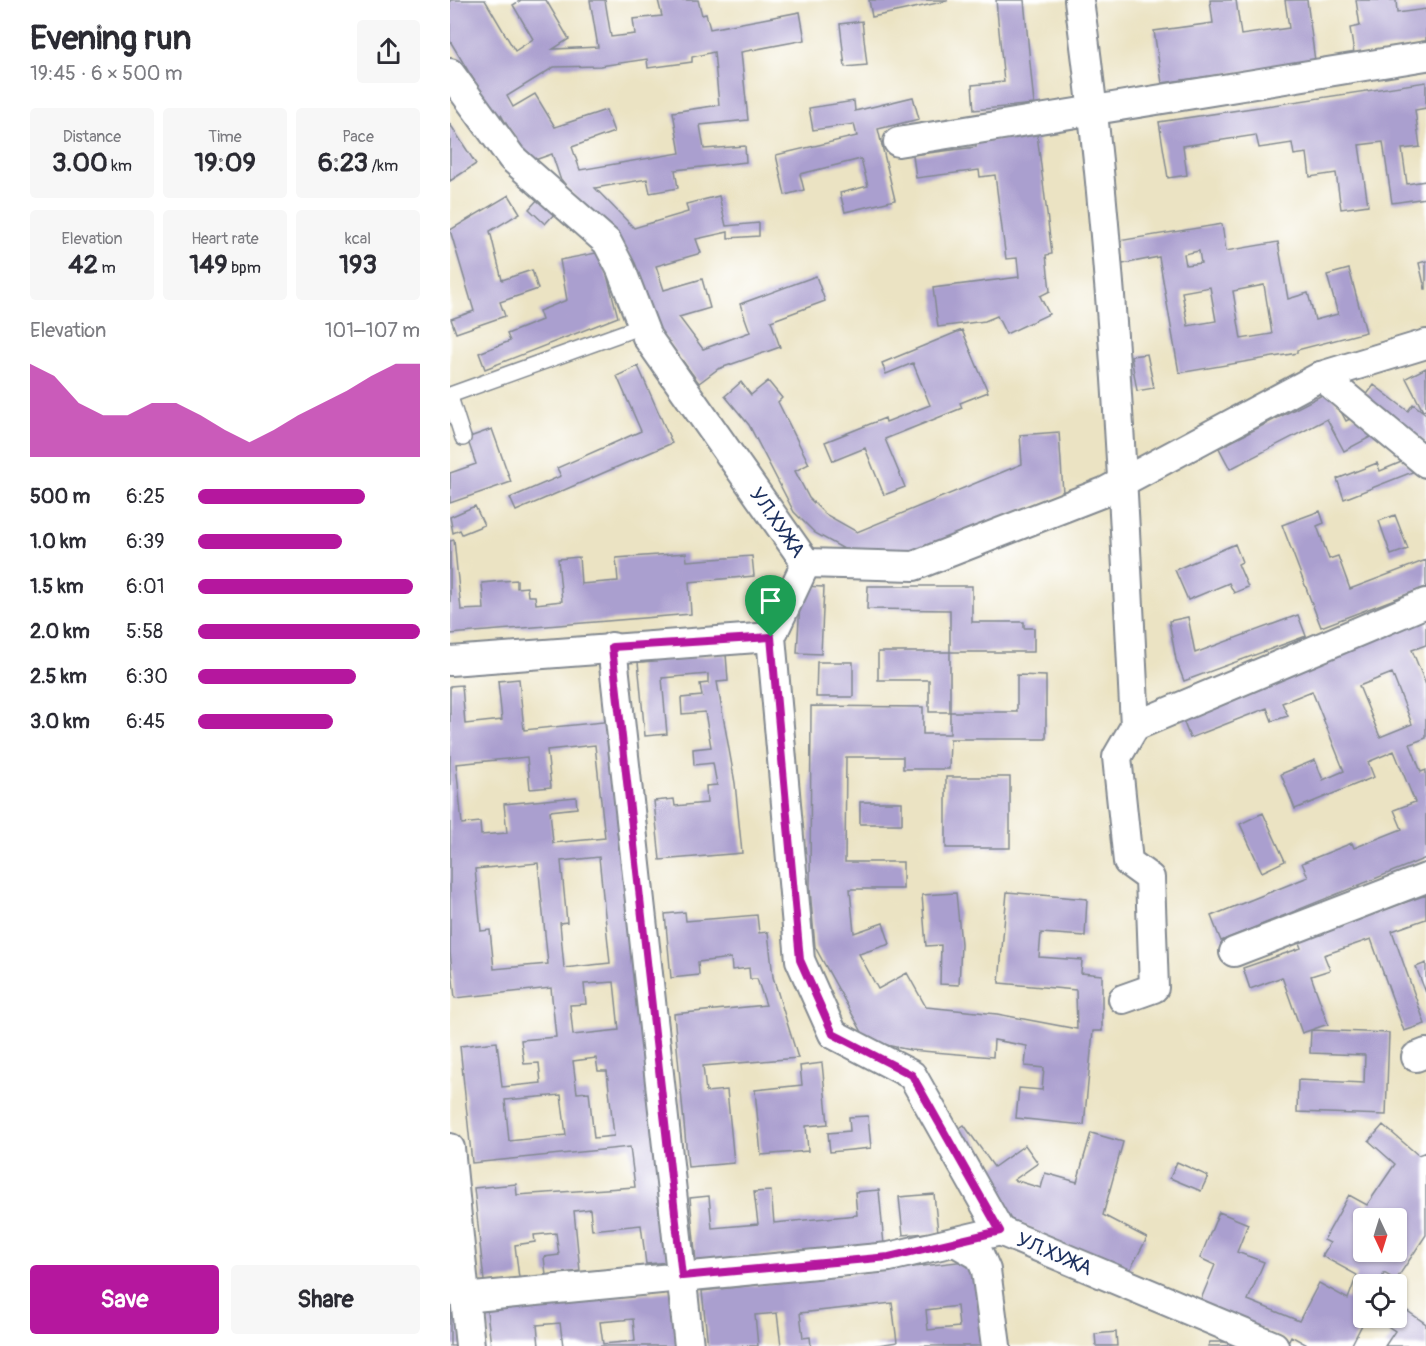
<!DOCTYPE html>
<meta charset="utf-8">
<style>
:root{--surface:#fff;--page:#f7f7f7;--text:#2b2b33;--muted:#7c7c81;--accent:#b5179e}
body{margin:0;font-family:Pangolin,sans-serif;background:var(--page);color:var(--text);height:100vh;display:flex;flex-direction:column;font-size:22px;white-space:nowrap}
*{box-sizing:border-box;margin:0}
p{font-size:20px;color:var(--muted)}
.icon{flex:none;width:33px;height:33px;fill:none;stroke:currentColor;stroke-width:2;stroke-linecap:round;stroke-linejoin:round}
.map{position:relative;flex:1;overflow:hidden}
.panel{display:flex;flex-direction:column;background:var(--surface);width:450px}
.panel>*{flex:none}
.needle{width:39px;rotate:176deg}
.tools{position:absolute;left:903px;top:1208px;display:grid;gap:12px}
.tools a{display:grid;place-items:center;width:54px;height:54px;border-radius:6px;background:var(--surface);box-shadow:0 2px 4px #0004;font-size:30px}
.pin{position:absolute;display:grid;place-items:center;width:51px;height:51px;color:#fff;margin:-62px -26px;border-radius:50% 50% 50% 0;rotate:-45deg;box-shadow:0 0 6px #0007}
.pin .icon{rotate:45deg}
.round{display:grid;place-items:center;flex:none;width:63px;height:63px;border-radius:6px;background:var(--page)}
.overview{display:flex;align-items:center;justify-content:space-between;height:102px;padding:0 30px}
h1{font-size:33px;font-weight:700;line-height:45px}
.metrics{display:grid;grid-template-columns:repeat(3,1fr);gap:9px;height:102px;padding:6px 30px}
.metrics div{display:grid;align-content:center;border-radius:6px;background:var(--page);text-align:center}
.metrics b{font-size:26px;font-weight:700}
.metrics small{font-size:16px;font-weight:400}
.metrics p{font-size:16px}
.chart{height:168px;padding:12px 30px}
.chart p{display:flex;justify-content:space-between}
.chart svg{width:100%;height:108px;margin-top:6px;fill:var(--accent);opacity:.7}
.button{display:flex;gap:12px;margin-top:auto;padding:12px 30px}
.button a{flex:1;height:69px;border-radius:6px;background:var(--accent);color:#fff;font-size:24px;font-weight:700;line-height:69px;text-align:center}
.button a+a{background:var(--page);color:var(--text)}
ul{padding:0 30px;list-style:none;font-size:20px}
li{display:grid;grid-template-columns:96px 72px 1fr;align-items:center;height:45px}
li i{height:15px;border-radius:8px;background:var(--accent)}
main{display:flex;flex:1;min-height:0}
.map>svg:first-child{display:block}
</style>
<main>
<section class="panel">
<div class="overview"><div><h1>Evening run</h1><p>19:45 · 6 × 500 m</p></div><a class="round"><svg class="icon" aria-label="share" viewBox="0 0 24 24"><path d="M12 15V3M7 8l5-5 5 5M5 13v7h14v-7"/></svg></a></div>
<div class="metrics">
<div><p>Distance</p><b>3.00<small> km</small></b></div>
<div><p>Time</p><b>19:09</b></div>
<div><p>Pace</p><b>6:23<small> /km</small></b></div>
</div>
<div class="metrics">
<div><p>Elevation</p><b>42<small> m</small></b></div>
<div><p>Heart rate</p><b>149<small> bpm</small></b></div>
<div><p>kcal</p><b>193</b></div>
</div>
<div class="chart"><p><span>Elevation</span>101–107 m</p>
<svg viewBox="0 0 160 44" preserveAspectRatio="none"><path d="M0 44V6L10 11L20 22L30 27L40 27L50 22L60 22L70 27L80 33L90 38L100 33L110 27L120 22L130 17L140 11L150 6L160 6V44z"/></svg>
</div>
<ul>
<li><b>500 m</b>6:25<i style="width:75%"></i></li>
<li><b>1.0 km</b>6:39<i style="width:65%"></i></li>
<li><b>1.5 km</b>6:01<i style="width:97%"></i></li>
<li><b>2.0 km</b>5:58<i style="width:100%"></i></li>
<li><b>2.5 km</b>6:30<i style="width:71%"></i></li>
<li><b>3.0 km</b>6:45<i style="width:61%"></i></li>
</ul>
<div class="button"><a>Save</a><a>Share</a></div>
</section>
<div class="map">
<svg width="976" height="1346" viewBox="0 0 976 1346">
<rect width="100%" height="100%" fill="#fff"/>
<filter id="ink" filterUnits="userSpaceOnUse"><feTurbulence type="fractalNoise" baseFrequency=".0167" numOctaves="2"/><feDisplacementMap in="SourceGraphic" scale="12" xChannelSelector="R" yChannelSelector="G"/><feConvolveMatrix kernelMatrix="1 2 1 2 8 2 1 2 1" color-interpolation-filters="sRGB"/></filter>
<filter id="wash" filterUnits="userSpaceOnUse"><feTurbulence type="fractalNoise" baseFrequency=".008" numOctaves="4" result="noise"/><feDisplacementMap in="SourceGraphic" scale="24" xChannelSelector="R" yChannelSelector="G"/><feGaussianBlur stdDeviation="1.35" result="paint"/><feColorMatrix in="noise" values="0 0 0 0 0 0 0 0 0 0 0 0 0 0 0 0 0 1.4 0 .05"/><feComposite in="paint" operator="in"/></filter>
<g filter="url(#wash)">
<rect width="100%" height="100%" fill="#ebe3c3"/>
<g id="blocks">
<!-- building -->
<path fill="#aa9fcf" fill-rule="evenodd" d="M0,0H35L65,51L83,39L63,5L71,0H96L119,39L103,49L148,47L140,0H155L161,37L185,34L183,19L212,16L208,0H248L252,15L256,14L260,29L350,12L355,40L291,52L298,120L250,125L254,149L295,146L296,162L225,170L228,188L200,193L197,179L145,188L184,228L238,212L236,204L269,196L276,226L309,223V236L278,238V232L246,239L251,253L206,266L214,290L252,279L260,308L229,317L253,349L300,332L290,304L366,276L375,301L321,321L330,347L268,369L249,383L208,328L192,298L179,254L121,192L110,178L102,154L79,162L51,115L46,117L0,41ZM264,52L269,105L223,112L230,153L130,170L122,147L164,132L156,110L105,127L85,94L63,107L57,96L104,67L150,66L197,59L198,68L242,62V57Z
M419,0H497V1L422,17Z
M546,0H574L584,104L524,110L522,85L554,82Z
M760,0H786L791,35L839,28L835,0H857L865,61L712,83L704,31L763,23Z
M906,0H946L947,13L976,9V43L904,53L900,28L910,26Z
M412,21L417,65L395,67L390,24Z
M976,82V108L965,110L970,147L952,149L957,184L976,181V198L942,203L933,142L909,145L918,205L891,209L886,173L860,177L857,153L844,155L842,143L809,148L806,135L733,146L737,175L718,178L709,122Z
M463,97L469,119L428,129L445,200L395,212L390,193L418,186L411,159L350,174L354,190L335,195L326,155L407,136L404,124L363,130L359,108L404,101L405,111Z
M0,124L26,164L0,181Z
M587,134L602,254L596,255L600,291L590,296L599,314L556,334L547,316L535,321L488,327L483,288L569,277L567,258L556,259L545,175L530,177L529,170L466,178L463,155L526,147V142Z
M59,195L70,213L40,231L52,280L82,270L88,289L50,302L55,316L6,333L1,319L24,311L0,230Z
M90,197L106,212L95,224L79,209Z
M772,224L776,251L828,242L838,299L858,293L865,320L888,314L877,275L899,269L916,332L847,350V353L729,373L709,257L672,264L668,241ZM749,251L751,263L736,265L734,254ZM814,285L822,334L791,339L783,291ZM760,287L766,321L738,326L732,292Z
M151,252L168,317L35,369L29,353L60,341L57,334L92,320L89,311L117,300L110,260Z
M976,261V289H975L969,263Z
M512,330L538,392L510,403L512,408L435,439L455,487L434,495L415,448L383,461L375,442L435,418L436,422L480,405L463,363L436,374L432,363Z
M697,354L704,388L687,391L681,356Z
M188,366L222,443L66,511L60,498L111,476L107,468L191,431L167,376Z
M976,368V410L973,411L956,378Z
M318,381L332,398L328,402L359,464L345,471L359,498L375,514L407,532L572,464L570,435L609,432L613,493L478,549L431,556L403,554L365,533L344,512L299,425L275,396L291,382L301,395Z
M924,385L958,411L963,404L976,414V443L915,397Z
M880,391L896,421L906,416L928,433L894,451L877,419L780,469L769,448Z
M42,429L61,482L0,503V473L26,464L17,438Z
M954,461L965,471L894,499L887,479L927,463L930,471Z
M25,506L34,525L12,534L10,530L3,533L0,517Z
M870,511L874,523L867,526L879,559L888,556L900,589L976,560V587L871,627L832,525Z
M945,515L958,549L941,555L929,521Z
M4,540L11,610L34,609L32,583L52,581L67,580V588L77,587L78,596H85L86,604L112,601L108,559L129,557L131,584L168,581L166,558L236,553L237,561L302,556L304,576L239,582L241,614L0,634V541Z
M785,544L792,562L788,564L798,587L784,593L779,583L738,600L725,570Z
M351,586L374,587L371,654L347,653Z
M418,586H522V622H574V628H584V652H500V712H567V675L596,676V739H500L499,769H453V757H396L395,862H453V889H400L404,933L433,923L440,944L409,954L428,989L457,973L476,1007L547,1014L627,1029L626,990L549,983L557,892L637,899L635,936L591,933L589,957L632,960L631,973L652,975V1031H643L634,1125L566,1118L569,1088L592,1090L594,1068L575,1066L577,1046L544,1040L543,1057L460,1050L417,1041L365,947L360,889L361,706L473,707V734H500V712H479V680H428V652H500V610L417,609Z
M848,615L856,636L734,681L726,660L719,621L738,617L745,653Z
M976,616V645L962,650L976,685V738L960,744L971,772L976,770V858L771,941L761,916L858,877L852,863L902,843L904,848L952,829L944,810L965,802L944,751L918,762L924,777L845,809L831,774L865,760L873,780L894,771L862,691L832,703L838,716L822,721L817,708L740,738L731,715ZM942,673L962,724L930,737L909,686Z
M276,654L278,681L267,682L285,783L292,853L210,860L204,801L224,799L225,806L257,803L256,786L267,785L263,763L244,765L243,749L261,747L255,712L232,714L231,698L252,696L250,684L258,683V674L212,678L217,734L195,736L188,662Z
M367,662H403V697H366Z
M69,679L74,730L163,721L219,1262L196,1264L191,1225L142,1230L140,1209L124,1211L130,1271L96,1275L94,1257L109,1255L106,1233L84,1235L85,1242L65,1245L69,1278L34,1281L24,1188L66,1184L67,1195L185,1187L180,1147L22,1163L10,1046L47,1042L52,1087L91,1083L89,1063L74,1064L71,1040L106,1037L101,988L5,998L0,952V686L12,685L15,724L52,720L48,681ZM145,745L155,838L103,843L100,811L127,808L126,797L54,804L57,833L31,835L30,822L12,824L6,764L77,757L80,789L101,787L97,750ZM149,857L160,963L114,968L110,923L117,922L111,861ZM88,863L98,964L44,969L40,930L31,931L25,869ZM164,982L169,1030L123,1035L120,1005L136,1004L134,984ZM146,1058L148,1071H157L164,1136L144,1138L139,1092L127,1093L123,1061ZM111,1095L116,1135L59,1141L55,1100Z
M496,777H560V848H496Z
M410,802H452V824H410Z
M813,813L835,861L812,872L790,824Z
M506,893L511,944L509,985L490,984L491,945L476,946L472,895Z
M976,895V919L942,931L975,1024L954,1031L921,939L874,955L880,970L861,976L878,1024L852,1033L832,977L800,989L793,968L851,948L848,940Z
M235,912L236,921L307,915L309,933L318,932L323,977L348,1058L253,1066L256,1092L277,1090L284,1163L238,1167L224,1014L316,1005L307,979H300L299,968L282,970L281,958L248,962L249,975L221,978L215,914Z
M976,963V993L966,967Z
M861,1030L939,1033L936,1115L847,1112L848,1080L914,1083L915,1055L860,1053Z
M372,1063L378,1124L356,1126L358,1151L311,1155L305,1090L352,1085L350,1066Z
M418,1116L421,1148L380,1152L378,1133L400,1131L399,1117Z
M514,1125L544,1167L575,1145L588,1163L564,1180L591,1188L595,1173L627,1182L641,1133L673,1142L653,1215L697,1238L676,1277L560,1219L498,1136Z
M933,1125L968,1155L976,1152V1235L946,1280L934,1273L930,1284H914V1317H916L901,1346H859L841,1336L839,1340L749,1304L765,1265L750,1258L769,1212L798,1224L787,1252L814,1262L798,1300L849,1321L869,1283L898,1299L907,1275L872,1256L880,1243L874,1240L899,1195L917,1205L945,1164L919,1141ZM914,1218H946V1251H914Z
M727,1162L758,1176L751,1191L720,1178Z
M429,1190L434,1245L246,1262L240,1198L259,1196L262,1228L308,1224L304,1192L321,1191L324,1223L407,1215L405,1192Z
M484,1194L488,1232L453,1235L449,1197Z
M0,1227L13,1346H0Z
M525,1260L534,1346H422L447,1342L442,1303L350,1313L353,1338L360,1337L361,1346H331L327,1313L305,1315L308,1346H258L252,1291ZM507,1306L509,1327L478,1330L476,1310Z
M222,1291L227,1346H113L110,1323L87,1325L89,1346H41L37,1311ZM183,1319L185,1341L153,1344L150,1322Z
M946,1303L976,1324V1346H935L945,1331L924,1317H946Z
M666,1332L667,1346H646L645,1334Z
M760,1342H777L783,1346H758Z"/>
</g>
</g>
<g filter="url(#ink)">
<use href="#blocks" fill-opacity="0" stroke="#838990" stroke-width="1.5"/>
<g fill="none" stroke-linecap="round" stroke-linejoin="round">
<!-- lane casing -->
<g stroke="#838990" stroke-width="18">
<path id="lane" d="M0,395L192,326
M0,397L13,438"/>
</g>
<!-- street casing -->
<g stroke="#838990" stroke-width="32">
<g id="street">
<path d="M629,0C662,240 673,484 685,726L667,757L678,862L700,878L704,988L673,999"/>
<path id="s1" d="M0,73L62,158L157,242L171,269L197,337L356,563L321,637L350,960L383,1034L462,1075L550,1231L824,1346"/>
<path d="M448,142L976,56"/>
<path d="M871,376L976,463"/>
<path d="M356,563L464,566L654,492L871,376L976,344"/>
<path d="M162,647L239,1346"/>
<path d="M0,661L321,637"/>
<path d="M685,726L976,603"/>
<path d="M784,952L976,878"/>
<path d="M966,1057L976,1053"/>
<path d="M0,1148L20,1346"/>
<path d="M507,1243L530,1256L536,1270L546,1346"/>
<path d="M14,1298L439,1257L550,1231"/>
</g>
</g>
<!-- lane -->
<use href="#lane" stroke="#fff" stroke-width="15"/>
<!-- street -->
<use href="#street" stroke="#fff" stroke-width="28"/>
</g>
</g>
<g fill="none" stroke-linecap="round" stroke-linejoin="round" filter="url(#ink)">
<!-- route casing -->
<g stroke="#fff" stroke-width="12">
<path id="route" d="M321,637L350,960L383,1034L462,1075L550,1231L439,1257L232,1276L162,647Z"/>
</g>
<!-- route -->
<use href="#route" stroke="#b5179e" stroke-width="8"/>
</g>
<g text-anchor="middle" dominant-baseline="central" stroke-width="5" stroke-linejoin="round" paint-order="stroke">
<!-- street labels -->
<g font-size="21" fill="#1b2f5e" stroke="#fff">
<text stroke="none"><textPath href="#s1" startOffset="562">УЛ.ХУЖА</textPath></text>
<text stroke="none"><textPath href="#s1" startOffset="1426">УЛ.ХУЖА</textPath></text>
</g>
</g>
</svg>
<div class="tools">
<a><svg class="needle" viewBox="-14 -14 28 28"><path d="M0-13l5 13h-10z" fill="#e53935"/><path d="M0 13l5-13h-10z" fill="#7c7c81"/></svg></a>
<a><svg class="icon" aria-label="locate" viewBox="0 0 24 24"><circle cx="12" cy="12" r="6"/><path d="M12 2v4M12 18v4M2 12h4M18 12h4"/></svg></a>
</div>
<div class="pin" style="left:321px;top:637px;background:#1e9e55"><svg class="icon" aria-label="arrive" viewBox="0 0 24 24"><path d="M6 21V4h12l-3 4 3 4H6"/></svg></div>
</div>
</main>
